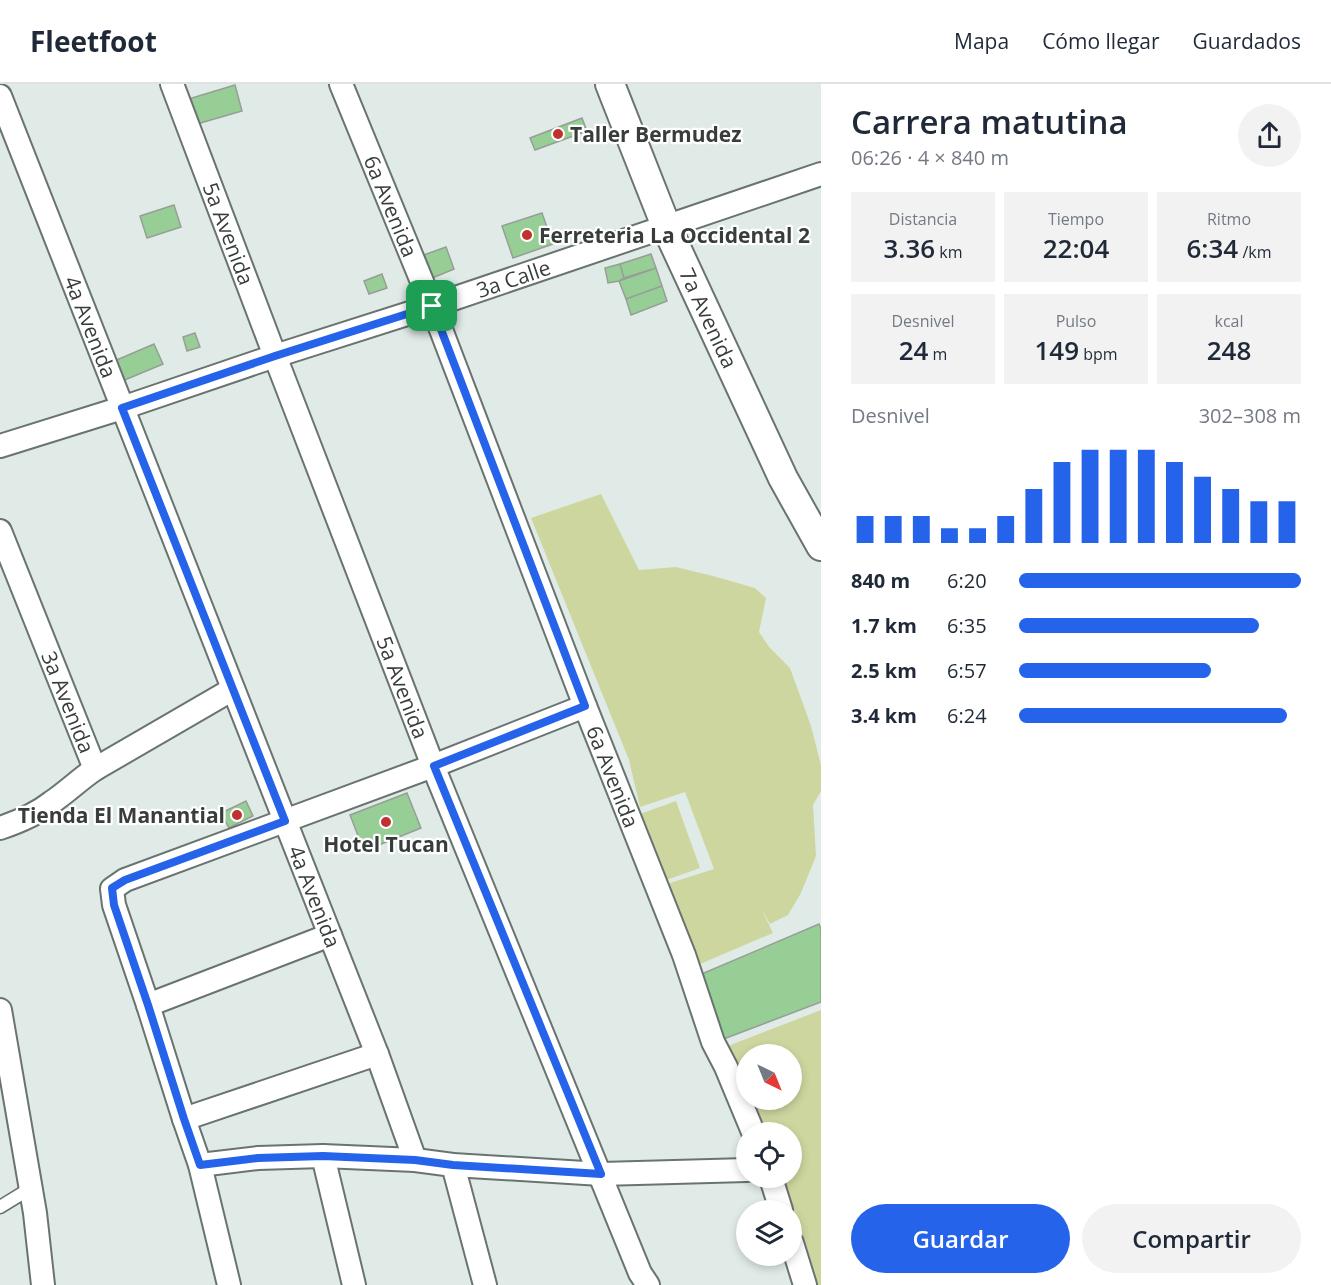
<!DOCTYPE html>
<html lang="es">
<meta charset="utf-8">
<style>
:root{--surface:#fff;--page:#f2f2f3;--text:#1f2937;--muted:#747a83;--line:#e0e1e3;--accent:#2563eb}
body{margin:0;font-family:"Open Sans",sans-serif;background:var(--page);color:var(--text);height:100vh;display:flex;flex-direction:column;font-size:22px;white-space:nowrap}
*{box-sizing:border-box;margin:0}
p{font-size:20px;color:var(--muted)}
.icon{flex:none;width:33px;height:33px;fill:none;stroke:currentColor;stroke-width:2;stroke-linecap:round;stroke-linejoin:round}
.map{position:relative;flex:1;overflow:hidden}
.panel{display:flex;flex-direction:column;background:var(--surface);width:510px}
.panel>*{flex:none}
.needle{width:39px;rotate:137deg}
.controls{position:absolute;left:736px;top:960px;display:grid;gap:12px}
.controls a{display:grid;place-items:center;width:66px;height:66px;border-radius:50%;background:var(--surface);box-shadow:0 3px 9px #0003;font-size:30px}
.pin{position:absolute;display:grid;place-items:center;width:51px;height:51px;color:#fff;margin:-26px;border-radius:12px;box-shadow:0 3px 9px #0006}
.round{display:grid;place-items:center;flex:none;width:63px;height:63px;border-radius:32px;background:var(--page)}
.summary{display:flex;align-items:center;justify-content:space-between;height:102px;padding:0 30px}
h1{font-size:33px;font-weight:600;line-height:45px}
.figures{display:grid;grid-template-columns:repeat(3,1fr);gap:9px;height:102px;padding:6px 30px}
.figures div{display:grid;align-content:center;border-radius:0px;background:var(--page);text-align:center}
.figures b{font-size:26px;font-weight:600}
.figures small{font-size:16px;font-weight:400}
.figures p{font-size:16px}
.chart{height:168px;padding:12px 30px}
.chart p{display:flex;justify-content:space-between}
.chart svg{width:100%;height:108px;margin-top:6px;stroke:var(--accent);stroke-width:6}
.primary-button{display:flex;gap:12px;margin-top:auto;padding:12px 30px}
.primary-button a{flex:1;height:69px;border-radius:36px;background:var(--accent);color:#fff;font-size:24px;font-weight:600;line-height:69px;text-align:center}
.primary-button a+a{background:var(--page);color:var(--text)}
ul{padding:0 30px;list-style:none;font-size:20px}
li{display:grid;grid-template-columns:96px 72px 1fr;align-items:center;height:45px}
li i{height:15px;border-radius:8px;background:var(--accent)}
header{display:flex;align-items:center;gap:36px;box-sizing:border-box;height:84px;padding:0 30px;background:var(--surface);border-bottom:2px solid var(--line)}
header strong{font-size:28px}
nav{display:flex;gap:33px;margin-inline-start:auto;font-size:21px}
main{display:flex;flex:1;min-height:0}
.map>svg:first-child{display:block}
</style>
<header>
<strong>Fleetfoot</strong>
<nav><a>Mapa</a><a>Cómo llegar</a><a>Guardados</a></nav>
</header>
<main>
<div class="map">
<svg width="821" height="1201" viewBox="0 0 821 1201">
<rect width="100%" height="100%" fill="#e0ebe8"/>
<!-- green -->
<path fill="#ced69f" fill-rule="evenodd" d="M601,410L639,486L676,483L713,492L755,504L766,514L759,548L769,563L790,584L811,642L821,681V707L813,721L816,772L801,809L788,831L770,840L761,824L773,849L679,889L648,806L714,785L685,708L640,723L629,676L531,434Z
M676,717L700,784L661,798L637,731Z
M821,926V1201H804L792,1171V1126H774L760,1094H792V1048H747V1061L710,969ZM747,970H792V1016H747Z"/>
<!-- building -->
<path fill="#96ce95" stroke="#979e97" stroke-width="1.5" d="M235,1L242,27L190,42L182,17Z
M582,34L587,47L535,66L530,54Z
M174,121L181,143L147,154L140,132Z
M542,129L553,160L513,174L502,142Z
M446,163L454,185L430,195L421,172Z
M651,170L656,184L624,194L620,180Z
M620,180L624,194L619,197L608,199L605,184Z
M656,184L662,202L626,215L619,197Z
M382,190L387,204L369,210L364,197Z
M662,202L667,217L631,231L626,215Z
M195,249L200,263L187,267L183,253Z
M154,260L163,280L120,298L112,278Z
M407,709L421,744L364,767L350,731Z
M246,717L253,732L229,744L221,729Z
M819,840L821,845V918L721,956L697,892Z"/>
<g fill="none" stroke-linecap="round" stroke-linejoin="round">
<!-- service casing -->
<g stroke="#697370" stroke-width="15">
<path id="service" d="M0,1123L31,1104"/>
</g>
<!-- minor casing -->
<g stroke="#697370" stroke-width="26">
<g id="minor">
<path id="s1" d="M172,0L275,272L433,682L640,1189L648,1201"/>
<path id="s2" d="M341,0L432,222L585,622L684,871L713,958L726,983L753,1048"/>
<path id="s3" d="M0,12L330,851L377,970L415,1076"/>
<path id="s4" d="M0,362L122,324L275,272L432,222L821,90"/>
<path id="s5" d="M0,447L95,685"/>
<path d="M0,744C18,738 37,730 52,718C67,708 80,695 95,685L233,605"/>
<path d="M148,921L330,851"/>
<path d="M0,926L35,1129L43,1201"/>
<path d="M184,1035L377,970"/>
<path d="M323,1072L354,1201"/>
<path d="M200,1081L258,1074L323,1072L415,1076L453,1081L601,1090L747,1086"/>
<path d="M453,1081L485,1201"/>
<path d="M771,1094L781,1126"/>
<path d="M792,1159L805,1201"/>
<path d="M229,1201L200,1081L184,1035L148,921L114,821L112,805L125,796L433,682L585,622"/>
</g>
</g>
<!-- tertiary casing -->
<g stroke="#697370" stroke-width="32">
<g id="tertiary">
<path id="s6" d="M610,0L666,142L783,394L821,462"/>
</g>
</g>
<!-- service -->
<use href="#service" stroke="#fff" stroke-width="12"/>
<!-- minor -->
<use href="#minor" stroke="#fff" stroke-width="22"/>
<!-- tertiary -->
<use href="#tertiary" stroke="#fff" stroke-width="28"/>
</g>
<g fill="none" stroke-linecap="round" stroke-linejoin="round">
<!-- route casing -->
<g stroke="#fff" stroke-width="12">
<path id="route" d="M432,222L585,622L434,682L601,1090L453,1081L415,1076L323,1072L258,1074L200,1081L184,1035L148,921L114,821L112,804L125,796L285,737L122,324L275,272Z"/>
</g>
<!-- route -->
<use href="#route" stroke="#2563eb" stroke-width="8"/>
</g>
<!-- markers -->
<g fill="#c0312f" stroke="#fff" stroke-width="2">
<circle cx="558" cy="50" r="6"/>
<circle cx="527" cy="151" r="6"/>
<circle cx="237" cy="731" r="6"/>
<circle cx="386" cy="738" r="6"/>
</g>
<g text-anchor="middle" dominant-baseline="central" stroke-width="4.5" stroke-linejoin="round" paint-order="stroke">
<!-- poi labels -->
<g font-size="21" font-weight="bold" fill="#383d3b" stroke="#fff" text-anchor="start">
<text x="570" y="50">Taller Bermudez</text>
<text x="539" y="151">Ferreteria La Occidental 2</text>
<text x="225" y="731" text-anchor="end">Tienda El Manantial</text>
<text x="386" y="760" text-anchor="middle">Hotel Tucan</text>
</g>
<!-- street labels -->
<g font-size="21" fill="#383d3b" stroke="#fff">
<text stroke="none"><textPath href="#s2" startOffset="132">6a Avenida</textPath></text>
<text stroke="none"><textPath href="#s1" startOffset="160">5a Avenida</textPath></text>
<text stroke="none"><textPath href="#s4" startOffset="540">3a Calle</textPath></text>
<text stroke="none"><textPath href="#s6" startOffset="254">7a Avenida</textPath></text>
<text stroke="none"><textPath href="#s3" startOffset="248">4a Avenida</textPath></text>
<text stroke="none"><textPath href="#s1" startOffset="646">5a Avenida</textPath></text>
<text stroke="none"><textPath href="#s5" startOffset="184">3a Avenida</textPath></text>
<text stroke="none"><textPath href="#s2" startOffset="744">6a Avenida</textPath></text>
<text stroke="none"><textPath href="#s3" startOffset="860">4a Avenida</textPath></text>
</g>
</g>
</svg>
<div class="controls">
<a><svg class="needle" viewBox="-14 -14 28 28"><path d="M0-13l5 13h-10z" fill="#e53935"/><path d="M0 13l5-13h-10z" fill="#747a83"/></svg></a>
<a><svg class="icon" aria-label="locate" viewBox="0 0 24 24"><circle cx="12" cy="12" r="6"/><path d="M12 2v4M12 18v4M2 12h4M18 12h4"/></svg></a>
<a><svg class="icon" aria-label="layers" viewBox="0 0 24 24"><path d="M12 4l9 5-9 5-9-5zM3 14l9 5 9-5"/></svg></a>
</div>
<div class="pin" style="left:432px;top:222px;background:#1e9e55"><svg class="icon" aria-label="arrive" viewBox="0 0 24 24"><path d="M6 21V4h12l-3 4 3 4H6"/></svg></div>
</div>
<section class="panel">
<div class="summary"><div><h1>Carrera matutina</h1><p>06:26 · 4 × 840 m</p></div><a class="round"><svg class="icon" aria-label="share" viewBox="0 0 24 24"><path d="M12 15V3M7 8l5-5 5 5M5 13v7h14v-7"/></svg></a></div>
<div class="figures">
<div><p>Distancia</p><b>3.36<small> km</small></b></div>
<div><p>Tiempo</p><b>22:04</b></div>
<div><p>Ritmo</p><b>6:34<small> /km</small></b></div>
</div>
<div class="figures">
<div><p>Desnivel</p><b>24<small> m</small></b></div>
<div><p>Pulso</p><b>149<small> bpm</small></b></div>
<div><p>kcal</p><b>248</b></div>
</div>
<div class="chart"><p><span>Desnivel</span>302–308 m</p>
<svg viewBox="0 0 160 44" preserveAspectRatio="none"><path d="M5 44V33M15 44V33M25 44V33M35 44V38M45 44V38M55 44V33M65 44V22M75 44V11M85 44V6M95 44V6M105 44V6M115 44V11M125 44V17M135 44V22M145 44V27M155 44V27"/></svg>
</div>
<ul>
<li><b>840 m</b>6:20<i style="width:100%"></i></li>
<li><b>1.7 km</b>6:35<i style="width:85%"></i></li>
<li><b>2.5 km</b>6:57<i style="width:68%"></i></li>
<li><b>3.4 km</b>6:24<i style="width:95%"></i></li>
</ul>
<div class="primary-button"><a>Guardar</a><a>Compartir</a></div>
</section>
</main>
